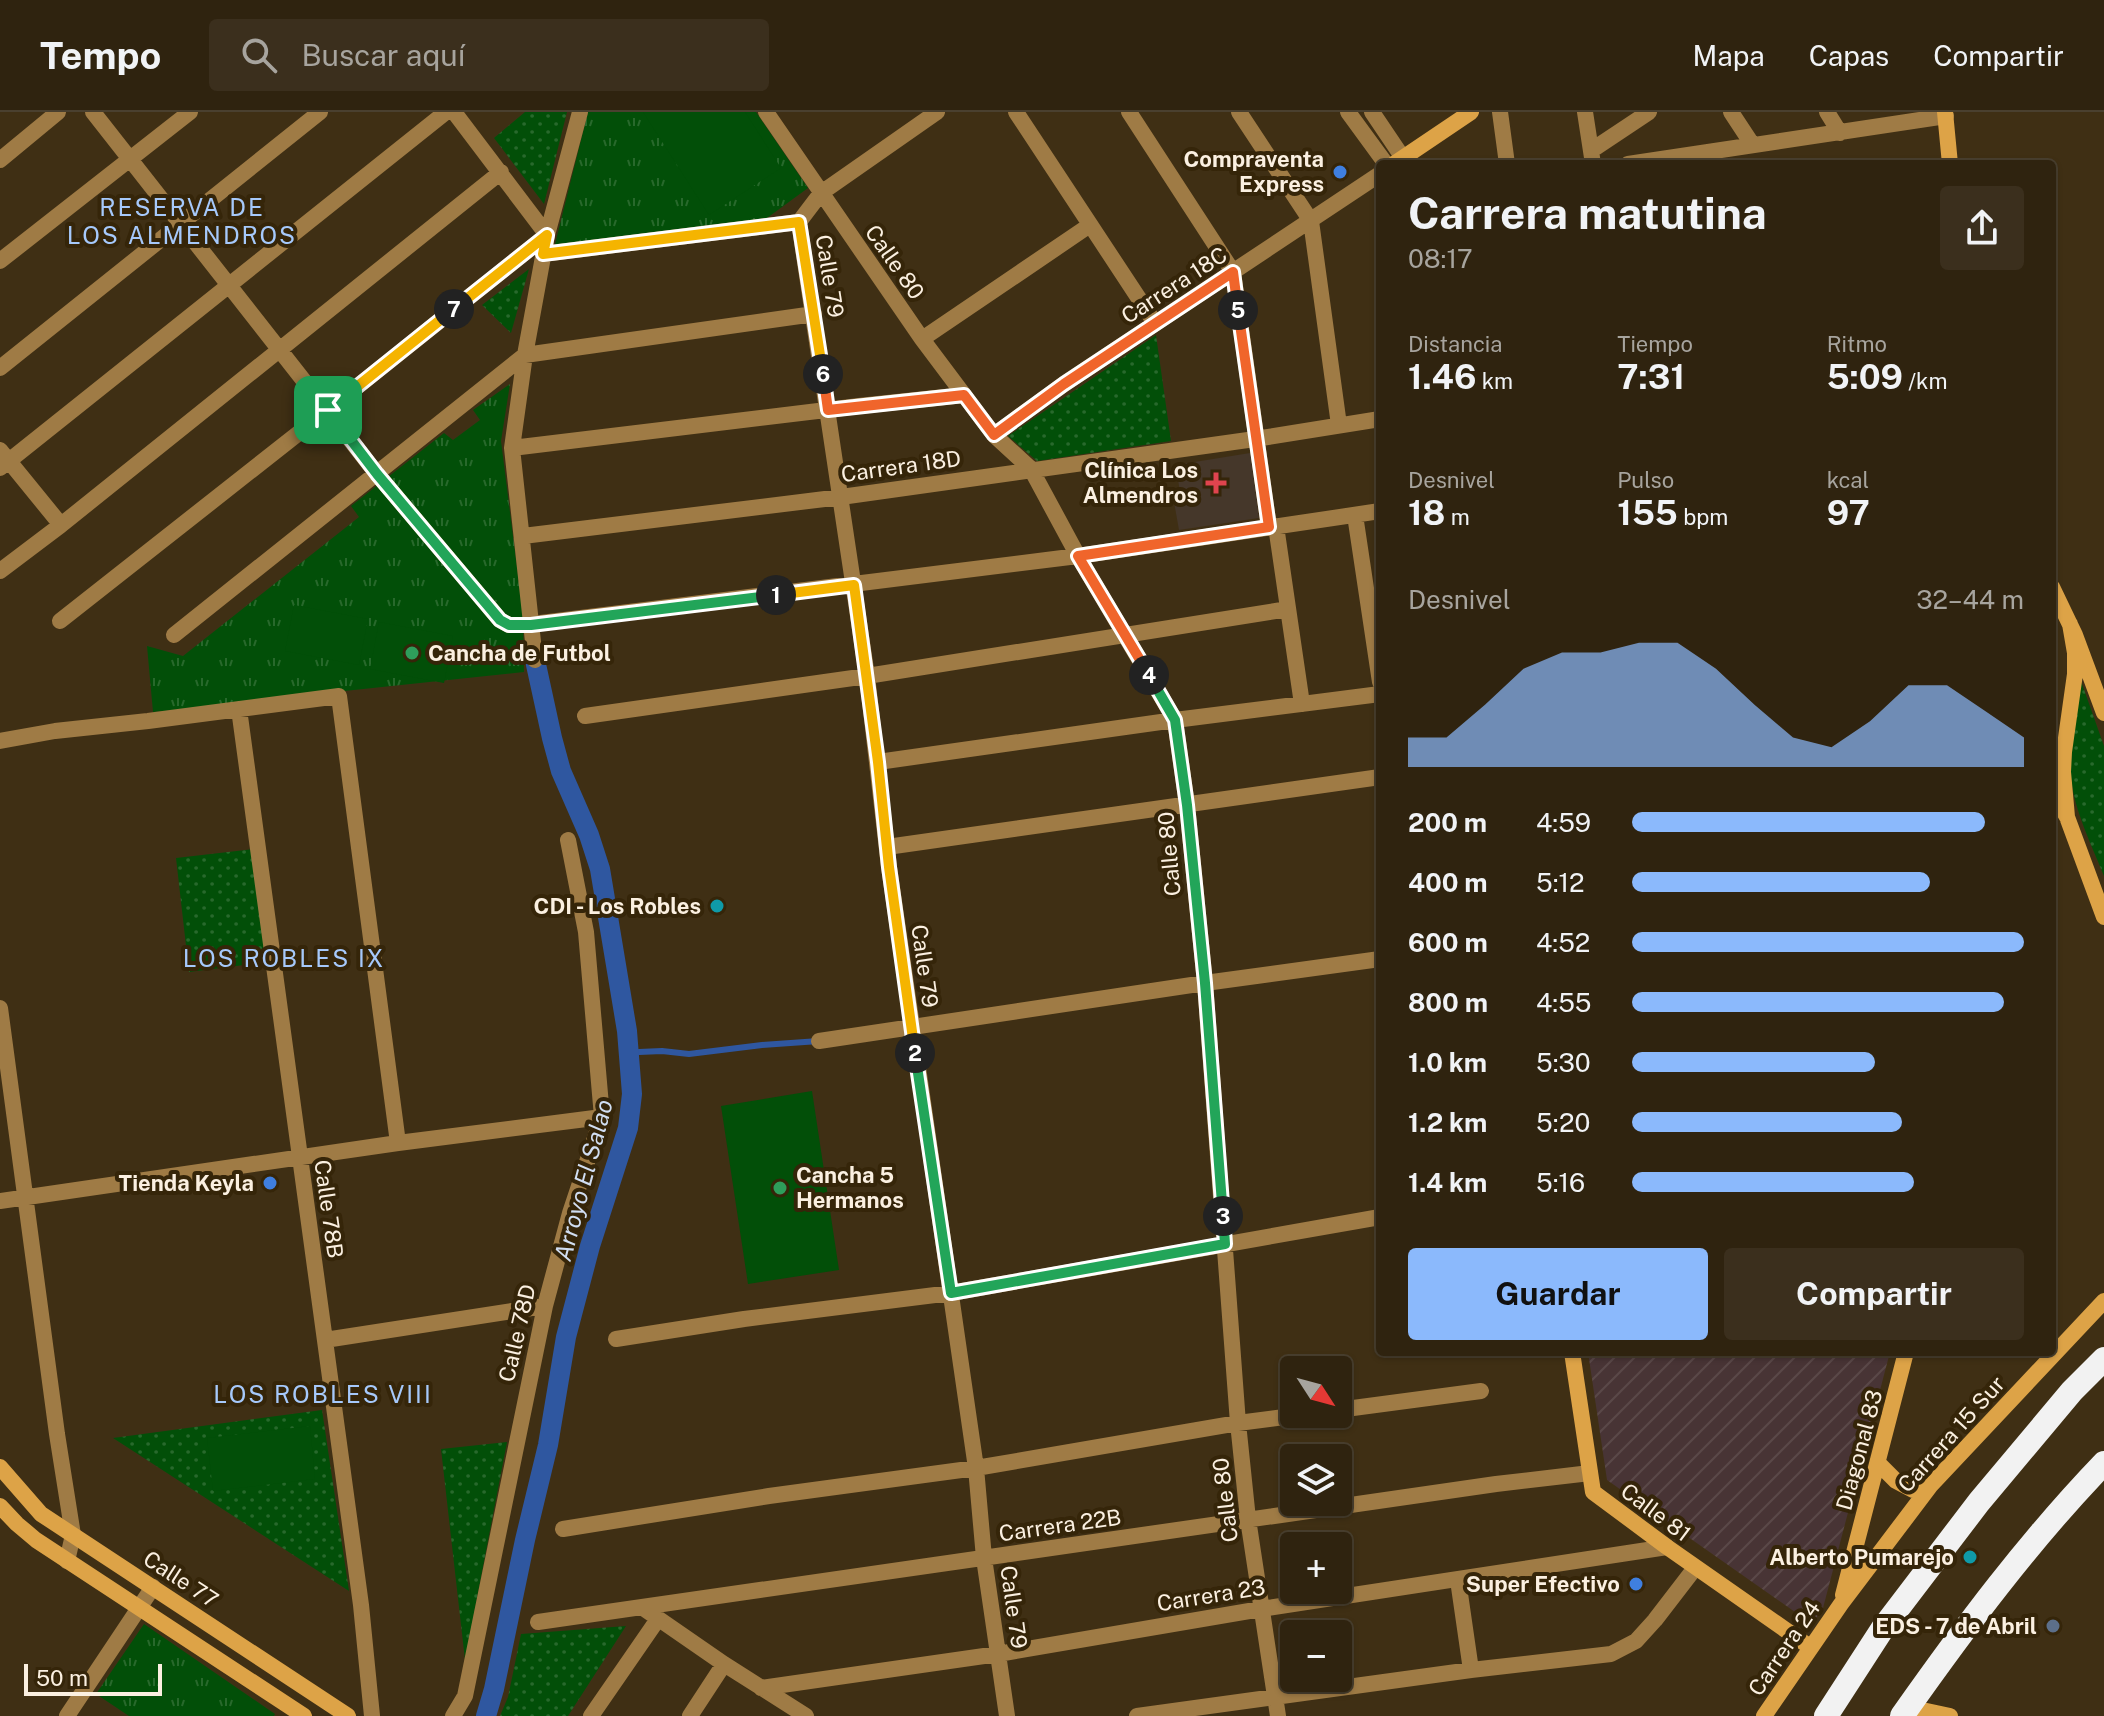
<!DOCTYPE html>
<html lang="es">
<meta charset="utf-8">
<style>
:root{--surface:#2f230f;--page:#3b2f1d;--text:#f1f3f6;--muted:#a7a49e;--line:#4a402f;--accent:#8bb9fc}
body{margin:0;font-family:"Public Sans",sans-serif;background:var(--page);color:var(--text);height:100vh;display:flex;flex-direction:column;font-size:30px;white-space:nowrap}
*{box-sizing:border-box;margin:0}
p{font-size:26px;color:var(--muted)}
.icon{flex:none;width:44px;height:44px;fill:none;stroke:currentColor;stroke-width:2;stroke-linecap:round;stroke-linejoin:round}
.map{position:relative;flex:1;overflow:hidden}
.sheet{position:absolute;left:1376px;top:48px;width:680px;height:1196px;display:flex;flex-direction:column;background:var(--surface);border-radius:8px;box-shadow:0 2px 6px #0004,0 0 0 2px var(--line)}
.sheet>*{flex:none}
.needle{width:52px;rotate:126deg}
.buttons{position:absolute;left:1280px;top:1244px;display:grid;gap:16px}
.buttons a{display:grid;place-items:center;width:72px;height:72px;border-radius:8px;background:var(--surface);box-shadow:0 2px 6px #0004,0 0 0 2px var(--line);font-size:40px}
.scale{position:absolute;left:24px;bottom:20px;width:138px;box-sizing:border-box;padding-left:8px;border:4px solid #fbf0e1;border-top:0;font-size:22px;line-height:28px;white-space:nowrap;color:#fbf0e1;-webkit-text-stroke:6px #352509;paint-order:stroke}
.pin{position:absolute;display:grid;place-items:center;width:68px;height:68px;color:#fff;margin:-34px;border-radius:16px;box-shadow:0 4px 12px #0006}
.km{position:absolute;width:40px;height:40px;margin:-20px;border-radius:50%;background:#222;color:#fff;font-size:22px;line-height:40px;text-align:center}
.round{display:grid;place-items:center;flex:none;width:84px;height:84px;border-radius:8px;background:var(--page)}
.head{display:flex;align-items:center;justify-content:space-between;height:136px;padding:0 32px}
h1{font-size:44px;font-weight:700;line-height:60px}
.stats{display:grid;grid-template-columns:repeat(3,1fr);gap:12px;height:136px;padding:8px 32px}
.stats div{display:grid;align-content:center}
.stats b{font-size:34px;font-weight:700}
.stats small{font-size:22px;font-weight:400}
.stats p{font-size:22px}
.chart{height:224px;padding:16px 32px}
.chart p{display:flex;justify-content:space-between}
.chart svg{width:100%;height:144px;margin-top:8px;fill:var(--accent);opacity:.7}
.primary-button{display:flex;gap:16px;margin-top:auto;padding:16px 32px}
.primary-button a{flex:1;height:92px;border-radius:8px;background:var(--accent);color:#111;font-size:32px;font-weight:700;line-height:92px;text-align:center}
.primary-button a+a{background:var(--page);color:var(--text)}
ul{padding:0 32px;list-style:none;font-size:26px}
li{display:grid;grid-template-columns:128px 96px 1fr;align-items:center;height:60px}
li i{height:20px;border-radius:10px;background:var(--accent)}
header{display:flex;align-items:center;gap:48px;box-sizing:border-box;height:112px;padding:0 40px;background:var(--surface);border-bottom:2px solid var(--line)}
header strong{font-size:38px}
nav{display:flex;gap:44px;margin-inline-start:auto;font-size:28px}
.search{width:560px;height:72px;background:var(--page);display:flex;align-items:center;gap:20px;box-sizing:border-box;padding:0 28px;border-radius:8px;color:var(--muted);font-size:30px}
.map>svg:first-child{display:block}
</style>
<header>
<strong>Tempo</strong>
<div class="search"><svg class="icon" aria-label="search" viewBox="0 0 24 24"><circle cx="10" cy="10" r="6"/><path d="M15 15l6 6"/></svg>Buscar aquí</div>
<nav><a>Mapa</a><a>Capas</a><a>Compartir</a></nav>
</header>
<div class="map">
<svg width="2104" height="1604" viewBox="0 0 2104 1604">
<defs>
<pattern id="industrial-furrows" width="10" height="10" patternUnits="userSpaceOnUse" patternTransform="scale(2)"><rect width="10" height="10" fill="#483435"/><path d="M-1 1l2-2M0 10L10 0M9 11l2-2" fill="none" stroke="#5a4848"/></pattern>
<pattern id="grass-dots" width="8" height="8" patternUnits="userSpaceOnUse" patternTransform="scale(2)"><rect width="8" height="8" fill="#024f08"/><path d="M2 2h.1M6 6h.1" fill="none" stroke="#28692c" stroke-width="1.8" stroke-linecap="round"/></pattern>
<pattern id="park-tufts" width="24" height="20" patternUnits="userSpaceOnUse" patternTransform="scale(2)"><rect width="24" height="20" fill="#024f08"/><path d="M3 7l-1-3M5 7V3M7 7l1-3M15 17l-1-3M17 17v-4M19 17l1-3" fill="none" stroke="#28692c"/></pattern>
</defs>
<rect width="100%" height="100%" fill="#3f2f14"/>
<!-- industrial -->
<path fill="url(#industrial-furrows)" d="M1588,1240H1890L1823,1496L1812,1512L1607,1368Z"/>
<!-- medical -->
<path fill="#45372a" d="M1250,341L1259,406L1179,418L1174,390L1181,388L1176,353Z"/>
<!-- grass -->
<path fill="url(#grass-dots)" d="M525,0H567L544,92L494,26Z
M529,157L511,221L482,193Z
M1156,223L1171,329L1037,349L1008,324Z
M2081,569L2104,634V764C2090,729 2072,694 2070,657C2069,632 2077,595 2081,569Z
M254,737L267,850L189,860L176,746Z
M322,1298L349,1479L113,1326Z
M507,1330L465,1548L441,1337Z
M626,1514L568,1604H500L508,1585L521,1522Z"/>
<!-- park -->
<path fill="url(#park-tufts)" d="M588,0H756L808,76L767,106L554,136Z
M510,272L501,329L523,503L524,560L335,580L236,593L153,600L147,534L183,544L359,405L351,394L444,321L453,328L480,308L473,298Z
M144,1512L275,1602L274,1604H129L96,1582Z"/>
<!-- pitch -->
<path fill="#024f08" d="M643,0H745L781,56L709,103Z
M294,493L368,507L359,553L285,539Z
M379,510L453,524L444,571L370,557Z
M812,979L839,1158L748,1172L721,994Z
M310,1314L315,1367L213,1379L207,1326Z"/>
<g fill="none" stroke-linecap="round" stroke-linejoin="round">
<!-- stream -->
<path stroke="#2f57a0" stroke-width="6" d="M639,940L662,939L689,942L762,933L819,929"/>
<!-- canal -->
<path stroke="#2f57a0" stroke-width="20" d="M486,1604L494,1577L525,1428L548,1333L566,1225L590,1134L628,1016L632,982L627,919L600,757L589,723L561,659L552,626L535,548"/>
<!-- street -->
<path stroke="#9f7b45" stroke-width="16" d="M93,0L377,362L500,508L509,513L541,511L1078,444L1380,399
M766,0L922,227L994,323L1031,357L1078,444L1175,608L1187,693L1205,871L1238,1311L1248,1407L1278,1604
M1016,0L1155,211
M1129,0L1233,160L1269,415
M1239,0L1311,109L1339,313
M1348,0L1386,52
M1372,0L1403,46
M1500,0L1507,52
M1585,0L1593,52
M1731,0L1752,32
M1827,0L1840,21
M1592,38L1649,0
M0,48L58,0
M1628,52L1946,4
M799,110L867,564L889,755L976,1356L984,1446L1007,1604
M543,142L799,110L821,81L937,0
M0,149L190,0
M922,227L1090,113
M0,256L320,0
M994,323L1064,272L1380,62
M512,336L859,294L964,283
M0,338L61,413
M0,356L446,0
M1355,403L1380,570
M1276,414L1302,592
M523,424L841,385L1255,327L1380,307
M0,459L61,413L501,60
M60,509L328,298L547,123L454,0
M174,523L525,243L814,202
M535,548L512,336L525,243L547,123L580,0
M239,597L361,1493L372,1604
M585,604L867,564L1288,497
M0,629L55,619L148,609L339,584L398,1031
M878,650L1175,608L1380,582
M887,735L1380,665
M0,896L57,1322L73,1423L67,1449
M819,929L1205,871L1380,847
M0,1089L398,1031L602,1005
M616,1227L744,1207L951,1181L1380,1105
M325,1228L545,1194
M1338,1298L1481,1279
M563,1417L769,1384L976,1356L1238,1311L1307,1302
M1458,1468L1471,1558
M643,1496L724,1552L806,1604
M538,1510L1496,1372L1590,1361
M761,1576L998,1542L1261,1497L1667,1435
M67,1604L153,1475
M453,1604L465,1584L545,1194L570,1101L602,1005L586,820L568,728
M591,1604L658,1507
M690,1604L724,1552
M1137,1604L1471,1558L1611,1542L1636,1529L1655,1508L1695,1456"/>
<!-- secondary -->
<path stroke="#dda347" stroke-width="16" d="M1945,0L1950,52
M1394,52L1471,0
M2052,475L2075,523L2104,601
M2052,679L2067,705L2104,805
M2067,705L2063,660L2064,640L2075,562V541L2070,512
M1572,1240L1593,1380L1667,1435L1810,1535
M1878,1351L1896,1369L1913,1378L1931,1373
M0,1355L41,1402L348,1604
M0,1394L17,1412L36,1428L304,1604
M1843,1483L1906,1240
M1908,1595L1950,1604
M1764,1604L1841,1492L1931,1373L2104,1189"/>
<!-- highway -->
<path stroke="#f2f2f2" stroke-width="24" d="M1826,1604L1883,1516L1979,1390L2072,1279L2104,1247
M1902,1604C1964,1516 2029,1429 2104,1351"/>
</g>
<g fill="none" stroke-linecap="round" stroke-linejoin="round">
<!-- split-1 casing -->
<g stroke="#fff" stroke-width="16">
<path id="split-1" d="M328,298L377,362L500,508L509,513H531L776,483"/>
</g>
<!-- split-2 casing -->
<g stroke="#fff" stroke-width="16">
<path id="split-2" d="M776,483L854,473L878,650L889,755L915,941"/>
</g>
<!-- split-3 casing -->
<g stroke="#fff" stroke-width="16">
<path id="split-3" d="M915,941L951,1181L1225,1132L1223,1104"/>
</g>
<!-- split-4 casing -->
<g stroke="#fff" stroke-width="16">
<path id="split-4" d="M1149,563L1175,608L1187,693L1205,871L1223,1104"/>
</g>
<!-- split-5 casing -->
<g stroke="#fff" stroke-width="16">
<path id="split-5" d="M1149,563L1078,444L1269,415L1238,198"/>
</g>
<!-- split-6 casing -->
<g stroke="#fff" stroke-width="16">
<path id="split-6" d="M823,262L828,298L964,283L994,323L1064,272L1233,160L1238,198"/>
</g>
<!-- split-7 casing -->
<g stroke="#fff" stroke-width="16">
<path id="split-7" d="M454,197L547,123L543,142L799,110L823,262"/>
</g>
<!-- split-8 casing -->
<g stroke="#fff" stroke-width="16">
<path id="split-8" d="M328,298L454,197"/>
</g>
<!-- split-1 -->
<use href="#split-1" stroke="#22a559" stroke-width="10"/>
<!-- split-2 -->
<use href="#split-2" stroke="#f5b400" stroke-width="10"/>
<!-- split-3 -->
<use href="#split-3" stroke="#22a559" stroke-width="10"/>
<!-- split-4 -->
<use href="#split-4" stroke="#22a559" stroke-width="10"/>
<!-- split-5 -->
<use href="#split-5" stroke="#f0652b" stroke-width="10"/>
<!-- split-6 -->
<use href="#split-6" stroke="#f0652b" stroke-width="10"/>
<!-- split-7 -->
<use href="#split-7" stroke="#f5b400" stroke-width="10"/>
<!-- split-8 -->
<use href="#split-8" stroke="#f5b400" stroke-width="10"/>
</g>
<!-- markers -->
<g fill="#3f7fe0" stroke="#352509" stroke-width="3">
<circle cx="1340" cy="60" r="8"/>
<circle cx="270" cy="1071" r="8"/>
<circle cx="1636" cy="1472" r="8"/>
</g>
<path fill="#e0444e" stroke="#352509" stroke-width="3" d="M1212 359h8v8h8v8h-8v8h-8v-8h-8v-8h8z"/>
<g fill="#2e9e5b" stroke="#352509" stroke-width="3">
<circle cx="412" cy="541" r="8"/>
<circle cx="780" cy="1076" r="8"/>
</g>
<g fill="#0f9aa8" stroke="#352509" stroke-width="3">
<circle cx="717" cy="794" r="8"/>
<circle cx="1970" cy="1445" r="8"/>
</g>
<circle fill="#5c6f8a" stroke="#352509" stroke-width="3" cx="2053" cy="1514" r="8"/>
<g text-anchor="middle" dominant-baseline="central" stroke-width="8" stroke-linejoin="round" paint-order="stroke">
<!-- poi labels -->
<g font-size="22" font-weight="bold" fill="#fbf0e1" stroke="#352509" text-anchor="end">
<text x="1324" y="47">Compraventa<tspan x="1324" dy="25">Express</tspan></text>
<text x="1198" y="358">Clínica Los<tspan x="1198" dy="25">Almendros</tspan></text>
<text x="428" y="541" text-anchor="start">Cancha de Futbol</text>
<text x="701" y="794">CDI - Los Robles</text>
<text x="796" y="1063" text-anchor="start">Cancha 5<tspan x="796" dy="25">Hermanos</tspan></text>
<text x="254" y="1071">Tienda Keyla</text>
<text x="1954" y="1445">Alberto Pumarejo</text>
<text x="1620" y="1472">Super Efectivo</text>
<text x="2037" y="1514">EDS - 7 de Abril</text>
</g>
<!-- street labels -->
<g font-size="22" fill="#fbf0e1" stroke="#352509">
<text transform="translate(895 150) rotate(55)">Calle 80</text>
<text transform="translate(830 164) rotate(81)">Calle 79</text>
<text transform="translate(1174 173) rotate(-33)">Carrera 18C</text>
<text transform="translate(901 354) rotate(-8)">Carrera 18D</text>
<text transform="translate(1169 742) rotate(-95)">Calle 80</text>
<text transform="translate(925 854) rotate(82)">Calle 79</text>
<text transform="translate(329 1097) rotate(82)">Calle 78B</text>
<text transform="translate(517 1221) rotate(-77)">Calle 78D</text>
<text transform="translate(1951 1322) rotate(-48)">Carrera 15 Sur</text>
<text transform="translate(1859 1338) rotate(-75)">Diagonal 83</text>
<text transform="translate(1225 1388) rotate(-97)">Calle 80</text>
<text transform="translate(1656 1400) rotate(37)">Calle 81</text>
<text transform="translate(1060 1413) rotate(-8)">Carrera 22B</text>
<text transform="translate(181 1467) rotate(33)">Calle 77</text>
<text transform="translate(1211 1483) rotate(-9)">Carrera 23</text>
<text transform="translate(1014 1495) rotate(82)">Calle 79</text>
<text transform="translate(1784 1536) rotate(-56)">Carrera 24</text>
</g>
<!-- neighbourhood labels -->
<g font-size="24" letter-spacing="2" fill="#a6c9fb" stroke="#352509">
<text x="182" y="95">RESERVA DE<tspan x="182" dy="28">LOS ALMENDROS</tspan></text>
<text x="284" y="846">LOS ROBLES IX</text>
<text x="323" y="1282">LOS ROBLES VIII</text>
</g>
<!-- water labels -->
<g font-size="24" font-style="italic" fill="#d1def2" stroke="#352509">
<text transform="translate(583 1068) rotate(-75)">Arroyo El Salao</text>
</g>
</g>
</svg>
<div class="buttons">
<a><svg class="needle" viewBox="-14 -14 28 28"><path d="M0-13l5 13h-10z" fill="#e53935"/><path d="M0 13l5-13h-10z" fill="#a7a49e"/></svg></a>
<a><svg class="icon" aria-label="layers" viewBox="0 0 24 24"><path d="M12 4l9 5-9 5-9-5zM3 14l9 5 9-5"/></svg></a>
<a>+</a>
<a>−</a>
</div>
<div class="scale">50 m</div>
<div class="pin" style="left:328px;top:298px;background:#1e9e55"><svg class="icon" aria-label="arrive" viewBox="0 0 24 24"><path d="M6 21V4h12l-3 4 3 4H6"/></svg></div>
<b class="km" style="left:776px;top:483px">1</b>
<b class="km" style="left:915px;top:941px">2</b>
<b class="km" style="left:1223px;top:1104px">3</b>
<b class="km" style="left:1149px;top:563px">4</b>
<b class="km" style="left:1238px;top:198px">5</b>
<b class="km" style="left:823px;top:262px">6</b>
<b class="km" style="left:454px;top:197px">7</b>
<section class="sheet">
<div class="head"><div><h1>Carrera matutina</h1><p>08:17</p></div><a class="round"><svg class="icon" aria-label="share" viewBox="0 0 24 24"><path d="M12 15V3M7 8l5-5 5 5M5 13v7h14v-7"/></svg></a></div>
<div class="stats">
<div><p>Distancia</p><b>1.46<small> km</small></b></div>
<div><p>Tiempo</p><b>7:31</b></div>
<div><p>Ritmo</p><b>5:09<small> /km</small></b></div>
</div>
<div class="stats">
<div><p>Desnivel</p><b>18<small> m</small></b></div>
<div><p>Pulso</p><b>155<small> bpm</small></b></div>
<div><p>kcal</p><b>97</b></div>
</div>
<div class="chart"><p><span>Desnivel</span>32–44 m</p>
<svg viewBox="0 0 160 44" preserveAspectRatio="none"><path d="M0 44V35L10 35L20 25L30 14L40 9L50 9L60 6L70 6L80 14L90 25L100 35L110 38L120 30L130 19L140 19L150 27L160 35V44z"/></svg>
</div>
<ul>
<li><b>200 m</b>4:59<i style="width:90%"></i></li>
<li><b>400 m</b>5:12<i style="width:76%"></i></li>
<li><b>600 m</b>4:52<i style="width:100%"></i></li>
<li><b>800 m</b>4:55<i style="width:95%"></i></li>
<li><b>1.0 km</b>5:30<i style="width:62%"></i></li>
<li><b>1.2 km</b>5:20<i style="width:69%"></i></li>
<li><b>1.4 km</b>5:16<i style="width:72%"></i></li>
</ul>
<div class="primary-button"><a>Guardar</a><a>Compartir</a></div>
</section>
</div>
